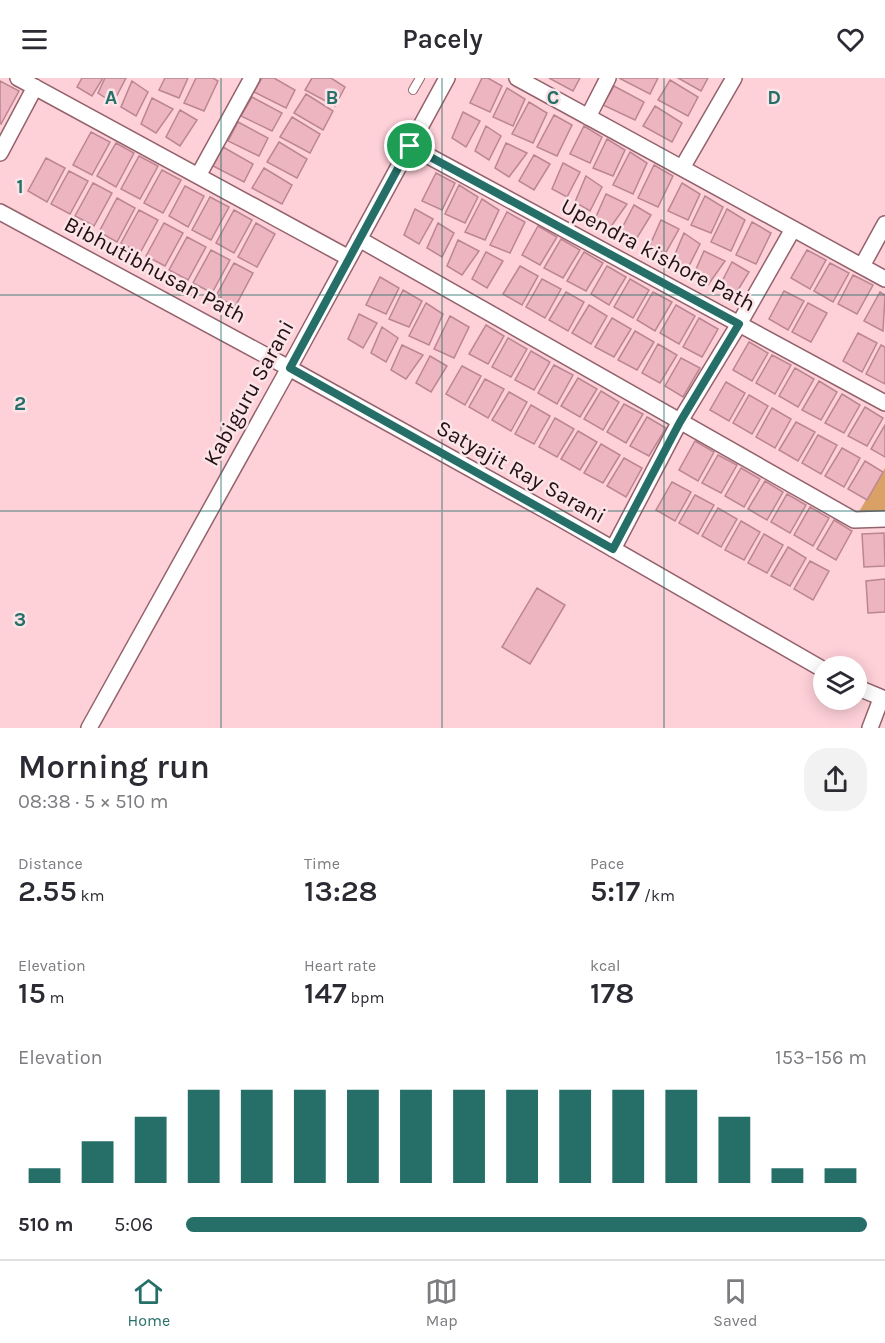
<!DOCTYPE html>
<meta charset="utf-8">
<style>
:root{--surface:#fff;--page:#f2f2f3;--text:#2b2b33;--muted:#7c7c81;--line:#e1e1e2;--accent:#266f68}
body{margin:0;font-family:Karla,sans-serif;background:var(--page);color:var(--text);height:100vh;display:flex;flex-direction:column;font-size:22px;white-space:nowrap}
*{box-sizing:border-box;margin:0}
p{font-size:20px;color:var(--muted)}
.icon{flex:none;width:33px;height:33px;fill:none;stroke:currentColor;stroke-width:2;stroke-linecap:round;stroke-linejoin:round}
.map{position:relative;height:650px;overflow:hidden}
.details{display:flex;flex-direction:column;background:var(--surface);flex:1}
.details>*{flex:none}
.fabs{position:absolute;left:813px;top:578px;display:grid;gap:12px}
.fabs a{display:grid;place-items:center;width:54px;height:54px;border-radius:50%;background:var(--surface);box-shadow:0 3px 15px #0003;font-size:30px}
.pin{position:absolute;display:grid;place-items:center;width:51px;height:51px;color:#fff;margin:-26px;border:3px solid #fff;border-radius:50%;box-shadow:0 2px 6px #0007}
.round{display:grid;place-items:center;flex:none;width:63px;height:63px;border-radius:24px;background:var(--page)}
.headline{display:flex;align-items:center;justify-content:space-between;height:102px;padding:0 18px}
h1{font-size:33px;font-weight:600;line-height:45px}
.stats{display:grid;grid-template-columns:repeat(3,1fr);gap:9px;height:102px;padding:6px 18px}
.stats div{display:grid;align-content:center}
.stats b{font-size:30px;font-weight:600}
.stats small{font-size:16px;font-weight:400}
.stats p{font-size:16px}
.chart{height:168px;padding:12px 18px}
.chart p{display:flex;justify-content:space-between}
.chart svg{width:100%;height:108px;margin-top:6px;stroke:var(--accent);stroke-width:6}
ul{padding:0 18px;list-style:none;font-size:20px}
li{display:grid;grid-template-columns:96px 72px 1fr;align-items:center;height:45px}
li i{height:15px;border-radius:8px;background:var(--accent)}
header{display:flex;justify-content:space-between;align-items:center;height:78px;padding:0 18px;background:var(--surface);font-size:27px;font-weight:600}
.tab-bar{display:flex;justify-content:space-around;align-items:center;height:84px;border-top:2px solid var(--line);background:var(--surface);font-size:16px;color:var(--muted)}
.tab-bar a{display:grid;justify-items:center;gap:3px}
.tab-bar .current{color:var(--accent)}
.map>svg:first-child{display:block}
</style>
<header><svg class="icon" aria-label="menu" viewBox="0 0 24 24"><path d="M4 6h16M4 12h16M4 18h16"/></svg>Pacely<svg class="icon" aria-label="heart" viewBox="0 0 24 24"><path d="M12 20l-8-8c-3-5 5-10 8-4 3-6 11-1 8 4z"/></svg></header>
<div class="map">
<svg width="885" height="650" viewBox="0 0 885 650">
<rect width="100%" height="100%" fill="#fed0d8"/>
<!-- green -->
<path fill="#daa166" d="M885,390V441L854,442Z"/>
<!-- building -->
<path fill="#edb5bf" stroke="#bb8690" stroke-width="1.5" d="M82,0H103L92,18L77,9Z
M105,0H126L113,25L98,15Z
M165,0H188L179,20L159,12Z
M196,0H213L218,3L204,33L184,25Z
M262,0H274L295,12L286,30L254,14Z
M312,0H331L345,9L335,28L305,12Z
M482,0H488L502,8L490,34L470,25Z
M549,0H580L573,13Z
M619,0H658L650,16Z
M678,0H708L701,13Z
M670,2L698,19L688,38L658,22Z
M0,3L19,13L1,46L0,45Z
M132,3L148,14L136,38L121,29Z
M614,8L644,24L635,42L603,27Z
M507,10L525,21L513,48L493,39Z
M306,16L333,33L323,52L294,35Z
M252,19L282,35L272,53L241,38Z
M152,20L173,31L156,55L141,46Z
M529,24L547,35L533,65L512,56Z
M655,28L682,45L672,64L643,48Z
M180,32L197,42L180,68L166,59Z
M463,34L480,43L466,69L452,60Z
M554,37L572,47L557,78L537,69Z
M292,39L320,56L310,75L280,59Z
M238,44L268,60L259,78L228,63Z
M486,48L501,58L489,82L475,73Z
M584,48L602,59L590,85L570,76Z
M91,54L110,64L92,97L73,87Z
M607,61L625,72L613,98L593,90Z
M279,64L307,81L297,100L267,84Z
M116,65L134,75L116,109L97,98Z
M506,65L527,75L509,99L495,90Z
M223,69L253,86L244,104L213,88Z
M630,74L647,85L633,116L613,107Z
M534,77L550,86L534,112L519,103Z
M139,78L158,88L140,121L121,111Z
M46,80L65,90L47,124L28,113Z
M563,85L580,94L567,119L552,111Z
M654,87L673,98L658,129L638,120Z
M264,90L292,107L282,126L252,110Z
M162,92L181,102L163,135L144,125Z
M69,93L88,103L70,136L51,126Z
M436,95L455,105L442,132L422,123Z
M586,98L602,109L590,133L575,124Z
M93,105L112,115L94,148L75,138Z
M682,105L700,116L688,142L668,133Z
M459,107L478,119L465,145L445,136Z
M185,108L204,118L188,149L169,138Z
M606,116L627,126L610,150L595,141Z
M705,118L723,129L711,155L691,147Z
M210,119L229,129L211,162L192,152Z
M117,120L135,130L117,164L99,154Z
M482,121L499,132L485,162L465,154Z
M634,127L651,137L635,163L620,154Z
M415,131L433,141L419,166L404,157Z
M727,131L745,142L731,173L711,164Z
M139,132L158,142L140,175L121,165Z
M234,132L252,142L234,175L216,165Z
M507,134L525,144L510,175L490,167Z
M661,142L679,151L665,176L650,167Z
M752,144L771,155L756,186L736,177Z
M164,145L183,155L165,188L146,178Z
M256,145L275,156L257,189L238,179Z
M438,145L454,155L442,179L427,170Z
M538,148L557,159L540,187L522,177Z
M684,155L700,166L688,190L673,181Z
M187,159L206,169L188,202L169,192Z
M561,161L580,172L563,200L544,190Z
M458,162L479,173L462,197L447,188Z
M211,172L230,182L212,215L193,205Z
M807,172L826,182L810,211L791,200Z
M704,173L725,183L708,207L693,198Z
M486,174L503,183L487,210L472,201Z
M584,174L603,185L586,213L567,203Z
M732,184L749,194L733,220L718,211Z
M234,185L253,195L235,229L216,218Z
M830,185L849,195L833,224L814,213Z
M520,188L538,198L522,227L503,216Z
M607,188L626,199L609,227L591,216Z
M853,197L873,207L857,236L838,226Z
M380,199L399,210L386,236L366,227Z
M542,201L561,211L545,240L526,229Z
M630,201L649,212L633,240L614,229Z
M403,212L422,223L409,249L389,241Z
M784,213L804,223L788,252L769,241Z
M566,214L584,224L568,253L549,242Z
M653,214L672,224L655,253L637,242Z
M880,214L885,217L883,253L864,243Z
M426,225L443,236L429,267L409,258Z
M808,225L827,235L811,264L792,254Z
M589,227L607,238L591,266L572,255Z
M676,227L695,238L679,266L660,255Z
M359,236L377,245L363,270L348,261Z
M450,238L469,249L454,280L434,271Z
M612,240L631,251L614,279L595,269Z
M699,240L718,251L702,279L683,269Z
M486,247L504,258L488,286L469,276Z
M382,249L398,260L386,284L371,275Z
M635,253L654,264L637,292L618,282Z
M858,255L877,265L862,294L843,283Z
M508,260L527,271L511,299L492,289Z
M749,264L768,275L752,303L733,292Z
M658,266L677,277L660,305L642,295Z
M402,267L423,277L406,301L391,292Z
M881,267L885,269V306L866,296Z
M531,273L550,284L534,312L515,302Z
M772,277L791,287L775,316L756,305Z
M430,278L447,288L431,314L416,305Z
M681,280L700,290L683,319L665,308Z
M554,287L573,297L557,326L538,315Z
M462,288L481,298L465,327L446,316Z
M795,290L814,301L798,329L779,318Z
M578,300L597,311L580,339L561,328Z
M485,301L504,311L488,340L469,329Z
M819,303L837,314L821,342L802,332Z
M726,304L745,315L729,343L710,332Z
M601,313L619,324L603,352L584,341Z
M509,314L527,324L511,353L492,342Z
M842,316L860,327L844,355L825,345Z
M749,317L768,328L752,356L733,345Z
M624,326L643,336L626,365L607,354Z
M531,327L550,338L534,366L515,356Z
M865,329L883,340L867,368L848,358Z
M772,330L791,341L775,370L756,359Z
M647,339L666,350L649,378L630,368Z
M555,340L574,351L557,379L539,369Z
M796,344L815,354L798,383L779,372Z
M885,347V379L871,371Z
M578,353L597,364L580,392L561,381Z
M818,357L837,367L821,396L802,385Z
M695,363L714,374L698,403L679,392Z
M601,366L620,377L603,405L584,395Z
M842,370L860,380L844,409L825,398Z
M718,377L737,387L721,415L702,405Z
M624,380L642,390L626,419L607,408Z
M865,383L883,394L867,422L848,411Z
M741,390L760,401L744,429L725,418Z
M765,403L783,414L767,442L748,431Z
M672,404L691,414L675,443L656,432Z
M787,416L806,427L790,455L771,444Z
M695,417L714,427L698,456L679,445Z
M810,429L829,440L813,468L794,457Z
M718,430L737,441L721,469L702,458Z
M834,442L852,453L836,482L817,471Z
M741,443L760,454L744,482L725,472Z
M884,455L885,488L864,489L862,456Z
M764,456L783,467L767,495L748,485Z
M788,469L806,480L790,508L771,498Z
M810,483L829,493L813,522L794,511Z
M885,501V534L868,535L866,503Z
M537,510L565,527L530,586L502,569Z"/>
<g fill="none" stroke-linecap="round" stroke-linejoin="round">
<!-- lane casing -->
<g stroke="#94626c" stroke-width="10">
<path id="lane" d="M413,12L420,0"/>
</g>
<!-- street casing -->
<g stroke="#94626c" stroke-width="18">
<path id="street" d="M18,0L349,180
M517,0L885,201
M588,39L608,0
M410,68L885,325
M0,75L35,9
M682,90L734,0
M198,98L252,0
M0,134L289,290L554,437L824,592
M359,161L854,442L885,441
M862,188L885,146
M613,471L680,343L739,246L793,151
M856,609L885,621
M89,650L289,290L447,0
M870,650L881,621"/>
</g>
<!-- lane -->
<use href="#lane" stroke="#fff" stroke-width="8"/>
<!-- street -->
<use href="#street" stroke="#fff" stroke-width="15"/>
</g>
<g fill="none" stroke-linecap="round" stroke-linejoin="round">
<!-- route casing -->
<g stroke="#fff" stroke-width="12">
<path id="route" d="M410,68L739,246L680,344L613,471L290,290Z"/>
</g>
<!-- route -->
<use href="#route" stroke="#266f68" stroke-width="8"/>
</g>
<!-- grid -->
<path fill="none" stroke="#266f68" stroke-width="1.5" stroke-opacity="0.55" d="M221,0V650M442,0V650M664,0V650M0,217H885M0,433H885"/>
<g text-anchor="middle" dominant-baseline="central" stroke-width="5" stroke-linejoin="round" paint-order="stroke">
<!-- street labels -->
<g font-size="22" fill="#231014" stroke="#fbe4e8">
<text transform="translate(658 177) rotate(28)">Upendra kishore Path</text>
<text transform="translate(155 192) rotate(28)">Bibhutibhusan Path</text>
<text transform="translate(249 315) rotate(-61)">Kabiguru Sarani</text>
<text transform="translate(521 394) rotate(29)">Satyajit Ray Sarani</text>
</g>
</g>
<g font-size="20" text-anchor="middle" font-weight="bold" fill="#266f68" stroke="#fbe4e8" stroke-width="5" stroke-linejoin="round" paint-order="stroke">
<text x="111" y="26">A</text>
<text x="332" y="26">B</text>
<text x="553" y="26">C</text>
<text x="774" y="26">D</text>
<text x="20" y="115">1</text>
<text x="20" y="332">2</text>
<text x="20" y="548">3</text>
</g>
</svg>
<div class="fabs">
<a><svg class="icon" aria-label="layers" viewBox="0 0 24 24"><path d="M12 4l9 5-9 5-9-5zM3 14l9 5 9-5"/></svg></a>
</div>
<div class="pin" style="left:410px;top:68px;background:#1e9e55"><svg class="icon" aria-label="arrive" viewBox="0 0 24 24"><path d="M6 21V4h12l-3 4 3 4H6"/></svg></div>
</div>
<section class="details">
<div class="headline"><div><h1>Morning run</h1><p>08:38 · 5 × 510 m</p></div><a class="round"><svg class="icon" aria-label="share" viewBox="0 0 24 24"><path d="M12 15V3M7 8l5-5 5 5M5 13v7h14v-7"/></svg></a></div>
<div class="stats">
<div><p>Distance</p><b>2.55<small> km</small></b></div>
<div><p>Time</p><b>13:28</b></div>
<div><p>Pace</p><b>5:17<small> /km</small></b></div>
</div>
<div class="stats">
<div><p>Elevation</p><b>15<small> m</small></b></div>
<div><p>Heart rate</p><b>147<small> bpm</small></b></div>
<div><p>kcal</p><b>178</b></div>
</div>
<div class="chart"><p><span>Elevation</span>153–156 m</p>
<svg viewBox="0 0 160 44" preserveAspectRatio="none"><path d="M5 44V38M15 44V27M25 44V17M35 44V6M45 44V6M55 44V6M65 44V6M75 44V6M85 44V6M95 44V6M105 44V6M115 44V6M125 44V6M135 44V17M145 44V38M155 44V38"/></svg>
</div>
<ul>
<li><b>510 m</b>5:06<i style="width:100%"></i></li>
</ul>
</section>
<nav class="tab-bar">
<a class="current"><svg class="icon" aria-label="home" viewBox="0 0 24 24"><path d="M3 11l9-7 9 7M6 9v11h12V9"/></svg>Home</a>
<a><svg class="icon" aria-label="map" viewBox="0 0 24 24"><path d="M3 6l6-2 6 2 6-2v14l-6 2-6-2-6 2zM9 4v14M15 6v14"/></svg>Map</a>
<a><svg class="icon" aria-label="saved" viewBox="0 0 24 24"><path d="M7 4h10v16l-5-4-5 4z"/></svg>Saved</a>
</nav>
